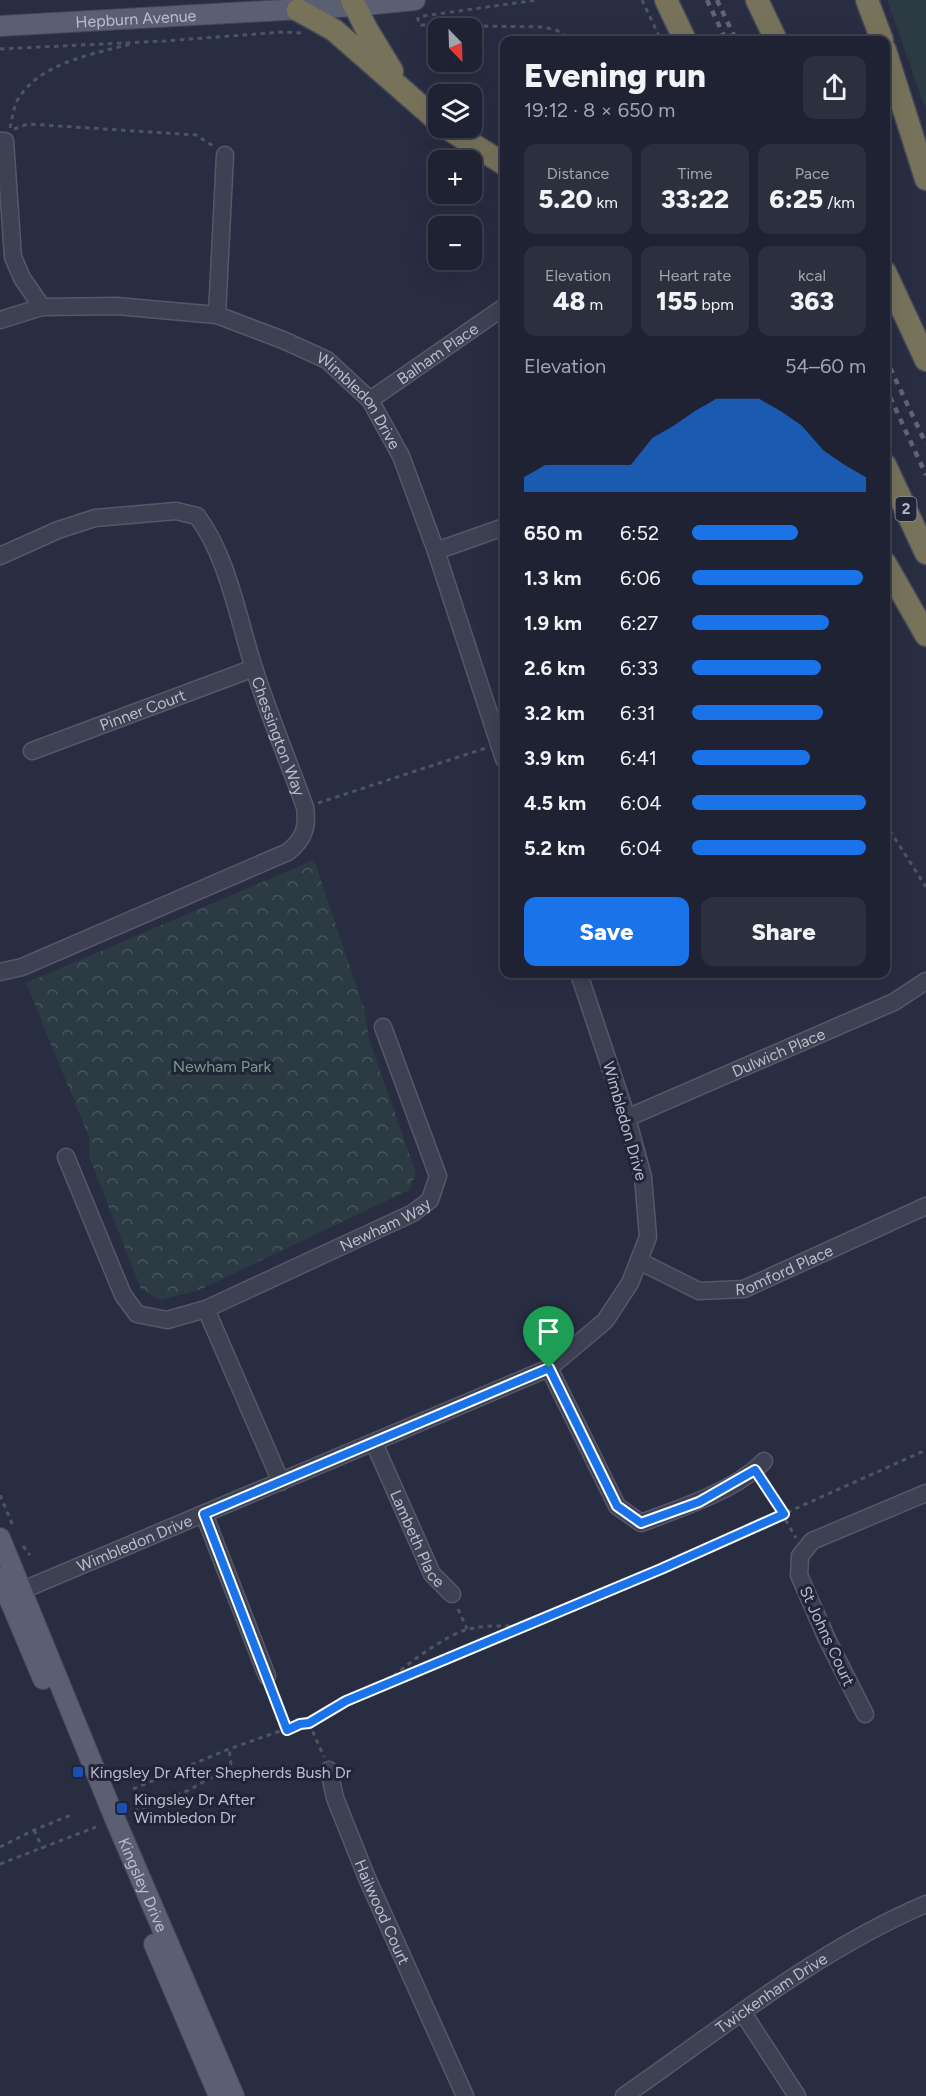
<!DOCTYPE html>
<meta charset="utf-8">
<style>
:root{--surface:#1f2232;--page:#2c2f3e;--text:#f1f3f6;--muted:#a1a4ac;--line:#3c3f4d;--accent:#1a73e8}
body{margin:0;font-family:Figtree,sans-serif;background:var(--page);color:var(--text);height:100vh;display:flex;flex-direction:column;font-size:22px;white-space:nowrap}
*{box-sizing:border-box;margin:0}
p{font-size:20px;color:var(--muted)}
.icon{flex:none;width:33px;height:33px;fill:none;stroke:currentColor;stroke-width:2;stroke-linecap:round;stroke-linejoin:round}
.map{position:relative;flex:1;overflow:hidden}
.panel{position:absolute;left:500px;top:36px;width:390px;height:942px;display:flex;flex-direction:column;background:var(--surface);border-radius:12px;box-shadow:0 6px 24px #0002,0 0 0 2px var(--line)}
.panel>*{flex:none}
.needle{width:39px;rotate:157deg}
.tools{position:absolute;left:428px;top:18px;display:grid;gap:12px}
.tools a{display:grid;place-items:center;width:54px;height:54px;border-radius:12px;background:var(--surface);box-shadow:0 6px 24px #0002,0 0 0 2px var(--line);font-size:30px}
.pin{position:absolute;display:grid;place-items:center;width:51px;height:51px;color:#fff;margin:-62px -26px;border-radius:50% 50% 50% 0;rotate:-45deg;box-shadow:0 0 6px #0007}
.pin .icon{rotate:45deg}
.round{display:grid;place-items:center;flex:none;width:63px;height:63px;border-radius:12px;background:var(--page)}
.overview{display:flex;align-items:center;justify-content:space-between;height:102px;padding:0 24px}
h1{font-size:33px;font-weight:800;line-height:45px}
.figures{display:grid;grid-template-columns:repeat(3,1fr);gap:9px;height:102px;padding:6px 24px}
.figures div{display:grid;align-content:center;border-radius:12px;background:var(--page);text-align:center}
.figures b{font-size:26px;font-weight:800}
.figures small{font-size:16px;font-weight:400}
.figures p{font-size:16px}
.chart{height:168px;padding:12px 24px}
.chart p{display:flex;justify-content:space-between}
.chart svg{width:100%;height:108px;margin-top:6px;fill:var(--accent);opacity:.7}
.cta{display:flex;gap:12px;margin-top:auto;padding:12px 24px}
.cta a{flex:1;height:69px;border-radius:12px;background:var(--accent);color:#fff;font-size:24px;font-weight:800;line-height:69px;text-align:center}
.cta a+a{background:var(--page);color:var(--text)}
ul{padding:0 24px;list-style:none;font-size:20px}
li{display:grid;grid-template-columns:96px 72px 1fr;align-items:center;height:45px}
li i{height:15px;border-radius:8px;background:var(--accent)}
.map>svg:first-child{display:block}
</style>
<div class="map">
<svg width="926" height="2096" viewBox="0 0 926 2096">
<defs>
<pattern id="park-crowns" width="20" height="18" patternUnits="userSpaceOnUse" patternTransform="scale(1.5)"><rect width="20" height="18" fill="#2b3a43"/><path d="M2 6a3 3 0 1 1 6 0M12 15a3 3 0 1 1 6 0" fill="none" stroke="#48555d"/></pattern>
</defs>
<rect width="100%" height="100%" fill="#292d42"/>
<!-- grass -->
<path fill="#2b3a43" d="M888,0H926V111L888,2Z"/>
<!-- park -->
<path fill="url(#park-crowns)" d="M314,860L364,1008L369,1039L416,1173L409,1190L199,1290L160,1300L141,1289L90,1159L89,1137L26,983Z"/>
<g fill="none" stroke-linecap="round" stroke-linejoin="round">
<!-- minor casing -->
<g stroke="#555869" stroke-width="19">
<g id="minor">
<path d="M0,141H5L13,257L22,278L42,307"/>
<path d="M217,315L225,155"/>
<path id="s1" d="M0,320L42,307L116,306L217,315L283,340L327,360L370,400L401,456L436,551L504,759"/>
<path id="s2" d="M370,400L504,307"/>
<path d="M436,551L504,527"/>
<path id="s3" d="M0,556L58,530L95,518L176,511L197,516C227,555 238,618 253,665C268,713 288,760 305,807C308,827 304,839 288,852L22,967L0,972"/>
<path id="s4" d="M32,751L254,668"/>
<path id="s5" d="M627,1118L894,1002L926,981"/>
<path id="s6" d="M66,1157L123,1295L137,1314L167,1320L206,1309L413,1213L430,1200L438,1176L383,1027"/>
<path id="s7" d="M639,1261L699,1291L744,1289L926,1206"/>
<path d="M206,1309L281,1482"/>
<path d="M549,1368L617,1506L641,1523C678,1509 737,1490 764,1461"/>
<path id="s8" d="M374,1443L432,1574L452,1594"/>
<path d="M204,1514L267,1676"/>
<path id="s9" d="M11,1595L549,1368L605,1321L630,1283L648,1237L643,1177L627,1118L579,974"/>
<path d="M865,1714L827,1639L799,1575L800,1556L812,1541L926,1493"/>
<path id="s10" d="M329,1770L335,1798L367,1878L465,2096"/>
<path d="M743,2013L797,2096"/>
<path id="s11" d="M624,2096C722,2028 816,1951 926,1904"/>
</g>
</g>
<!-- major casing -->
<g stroke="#444758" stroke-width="22">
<g id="major">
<path id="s12" d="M0,26L355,6L415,0"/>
<path id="s13" d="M0,1538L115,1819L234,2096"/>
<path d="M0,1577L43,1679"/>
<path d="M154,1944L219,2096"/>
</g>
</g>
<!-- highway casing -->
<g stroke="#454859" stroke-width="25">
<path id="highway" d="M352,0L367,30L392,71
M666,0L685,40
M757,0L776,40
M867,0L882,40
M298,10L334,30L438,121
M885,50L926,179
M447,128L504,164
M885,272L926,360
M885,465L926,553
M885,563L926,635"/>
</g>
<!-- path -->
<path stroke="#495760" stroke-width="3" stroke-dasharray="4.5 4.5" stroke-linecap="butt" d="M642,0L661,40
M423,16L537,0
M418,17V22L421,25L543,27L556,30L573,40
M0,49L165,41L283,32L301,33
M10,128C12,119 13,110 17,101C38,63 93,54 131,44
M14,129L28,124L196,135L213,146
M318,803L486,748
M885,823L926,887
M763,1481L796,1538
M0,1495L13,1526
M23,1546L30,1555
M458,1609L467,1629
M387,1682C405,1665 447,1634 469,1629C486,1625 503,1626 520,1626
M272,1689L287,1730
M309,1723L324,1757
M133,1789L229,1749L300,1724L309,1723L346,1701L661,1569L926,1450
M134,1811L187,1791L229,1768L231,1763L229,1749
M34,1830L43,1849
M0,1847L34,1830L71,1815
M0,1864L96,1827"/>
<!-- minor -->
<use href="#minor" stroke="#3d4152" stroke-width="16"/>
<!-- major -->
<use href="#major" stroke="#5b5f72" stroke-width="20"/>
<!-- highway -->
<use href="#highway" stroke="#77735b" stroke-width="22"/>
<!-- rail -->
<path stroke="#5f6478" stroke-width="4.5" stroke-dasharray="6 6" stroke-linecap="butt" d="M707,0L726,40
M717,0L736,40
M885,357L926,444
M885,386L926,475"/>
</g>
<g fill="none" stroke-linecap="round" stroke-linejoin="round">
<!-- route casing -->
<g stroke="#fff" stroke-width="12">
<path id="route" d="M549,1368L617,1506L641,1523L699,1502L755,1470L784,1514L661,1569L346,1701L309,1723L300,1724L287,1730L204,1514Z"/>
</g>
<!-- route -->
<use href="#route" stroke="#1a73e8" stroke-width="8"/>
</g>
<!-- markers -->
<g fill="#1a4fb4" stroke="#222537" stroke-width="2">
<rect x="72" y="1766" width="12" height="12" rx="3"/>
<rect x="116" y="1802" width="12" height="12" rx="3"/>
</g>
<g text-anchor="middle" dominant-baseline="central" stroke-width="6" stroke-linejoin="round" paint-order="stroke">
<!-- shield labels -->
<rect fill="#222537" stroke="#8c8f9f" stroke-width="1.5" x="895.5" y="497" width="21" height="24" rx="4.5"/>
<g font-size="15" font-weight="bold" fill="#babdcc">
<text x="906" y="509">2</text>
</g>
<!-- street labels -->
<g font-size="16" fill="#babdcc" stroke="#222537">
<text stroke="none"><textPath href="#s12" startOffset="136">Hepburn Avenue</textPath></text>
<text stroke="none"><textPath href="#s2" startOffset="82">Balham Place</textPath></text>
<text stroke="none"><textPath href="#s1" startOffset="390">Wimbledon Drive</textPath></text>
<text stroke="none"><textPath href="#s4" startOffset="118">Pinner Court</textPath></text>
<text stroke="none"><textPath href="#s3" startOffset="441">Chessington Way</textPath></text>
<text stroke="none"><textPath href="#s5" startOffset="165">Dulwich Place</textPath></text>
<text transform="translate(625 1121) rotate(74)">Wimbledon Drive</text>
<text stroke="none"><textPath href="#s6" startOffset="442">Newham Way</textPath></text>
<text stroke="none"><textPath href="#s7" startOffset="156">Romford Place</textPath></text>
<text stroke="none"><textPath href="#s8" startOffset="105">Lambeth Place</textPath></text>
<text stroke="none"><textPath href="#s9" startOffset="134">Wimbledon Drive</textPath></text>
<text transform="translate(827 1636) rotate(65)">St Johns Court</text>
<text stroke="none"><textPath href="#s13" startOffset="375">Kingsley Drive</textPath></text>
<text stroke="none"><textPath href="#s10" startOffset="152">Hailwood Court</textPath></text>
<text stroke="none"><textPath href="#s11" startOffset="180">Twickenham Drive</textPath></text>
</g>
<!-- park labels -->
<g font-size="16" fill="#739b86" stroke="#222537">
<text x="222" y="1066">Newham Park</text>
</g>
<!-- poi labels -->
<g font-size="16" fill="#babdcc" stroke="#222537" text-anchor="start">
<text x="90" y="1772">Kingsley Dr After Shepherds Bush Dr</text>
<text x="134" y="1799">Kingsley Dr After<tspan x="134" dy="18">Wimbledon Dr</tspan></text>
</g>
</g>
</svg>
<div class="tools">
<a><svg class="needle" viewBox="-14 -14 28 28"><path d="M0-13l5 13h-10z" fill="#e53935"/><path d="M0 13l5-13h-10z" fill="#a1a4ac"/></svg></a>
<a><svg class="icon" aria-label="layers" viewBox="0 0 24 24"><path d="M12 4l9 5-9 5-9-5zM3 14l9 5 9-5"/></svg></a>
<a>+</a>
<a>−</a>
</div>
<div class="pin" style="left:549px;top:1368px;background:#1e9e55"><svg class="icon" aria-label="arrive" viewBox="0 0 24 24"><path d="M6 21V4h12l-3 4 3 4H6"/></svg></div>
<section class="panel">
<div class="overview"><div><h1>Evening run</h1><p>19:12 · 8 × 650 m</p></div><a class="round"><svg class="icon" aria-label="share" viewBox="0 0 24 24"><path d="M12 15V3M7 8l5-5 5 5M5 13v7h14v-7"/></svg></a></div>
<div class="figures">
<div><p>Distance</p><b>5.20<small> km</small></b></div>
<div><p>Time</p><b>33:22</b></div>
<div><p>Pace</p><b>6:25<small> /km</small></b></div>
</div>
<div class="figures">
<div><p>Elevation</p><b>48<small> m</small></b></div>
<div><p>Heart rate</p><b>155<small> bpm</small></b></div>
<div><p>kcal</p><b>363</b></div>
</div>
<div class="chart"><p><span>Elevation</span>54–60 m</p>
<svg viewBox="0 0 160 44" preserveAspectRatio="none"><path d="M0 44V38L10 33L20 33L30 33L40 33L50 33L60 22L70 17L80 11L90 6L100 6L110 6L120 11L130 17L140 27L150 33L160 38V44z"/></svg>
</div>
<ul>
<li><b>650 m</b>6:52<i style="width:61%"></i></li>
<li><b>1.3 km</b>6:06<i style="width:98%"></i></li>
<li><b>1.9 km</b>6:27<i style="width:79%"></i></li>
<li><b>2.6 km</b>6:33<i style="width:74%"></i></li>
<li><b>3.2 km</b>6:31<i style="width:75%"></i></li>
<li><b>3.9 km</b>6:41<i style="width:68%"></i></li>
<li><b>4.5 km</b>6:04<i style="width:100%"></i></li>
<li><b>5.2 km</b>6:04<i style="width:100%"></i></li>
</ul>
<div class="cta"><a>Save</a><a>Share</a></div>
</section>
</div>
